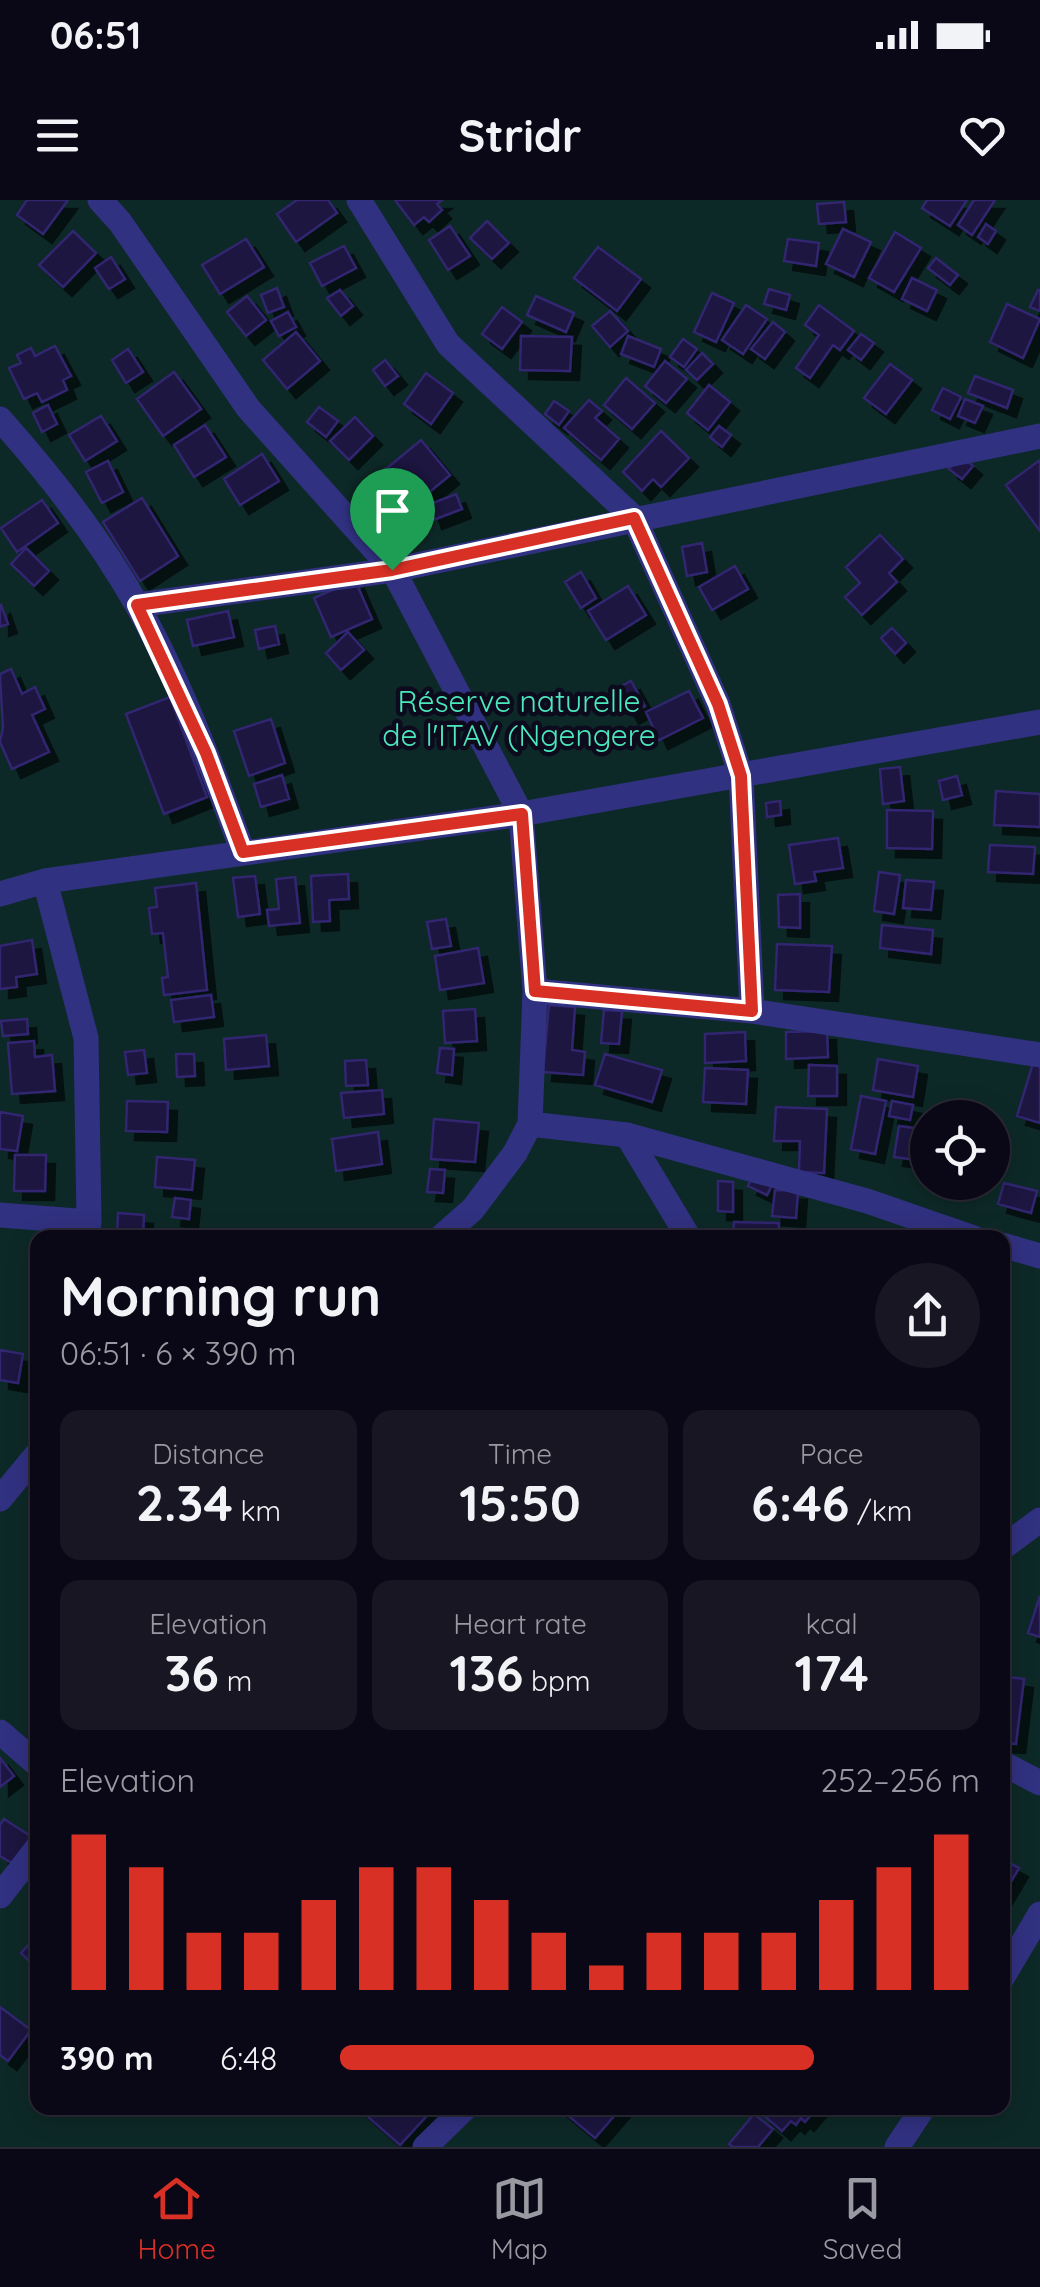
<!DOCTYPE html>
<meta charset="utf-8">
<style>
:root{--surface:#0a0816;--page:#181623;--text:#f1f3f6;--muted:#999aa1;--line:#2a2935;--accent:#d93025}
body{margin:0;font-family:Quicksand,sans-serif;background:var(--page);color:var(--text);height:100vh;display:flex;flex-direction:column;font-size:38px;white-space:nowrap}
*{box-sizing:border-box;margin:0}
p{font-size:32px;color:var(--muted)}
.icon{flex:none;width:55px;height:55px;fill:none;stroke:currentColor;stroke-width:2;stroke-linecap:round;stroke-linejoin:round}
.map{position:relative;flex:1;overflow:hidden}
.panel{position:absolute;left:30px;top:1030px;width:980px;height:885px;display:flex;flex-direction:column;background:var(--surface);border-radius:20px;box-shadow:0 5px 25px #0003,0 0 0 2px var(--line)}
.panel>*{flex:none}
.buttons{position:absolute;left:910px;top:900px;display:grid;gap:20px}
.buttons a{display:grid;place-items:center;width:100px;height:100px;border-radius:50%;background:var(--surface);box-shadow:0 5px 25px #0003,0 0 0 2px var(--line);font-size:50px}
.pin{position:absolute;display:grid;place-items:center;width:85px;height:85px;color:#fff;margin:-102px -42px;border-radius:50% 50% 50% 0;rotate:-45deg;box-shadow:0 0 10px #0007}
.pin .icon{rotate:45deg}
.round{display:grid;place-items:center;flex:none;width:105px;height:105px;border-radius:52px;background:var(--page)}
.overview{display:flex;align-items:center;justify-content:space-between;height:170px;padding:0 30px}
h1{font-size:55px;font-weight:700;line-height:75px}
.stats{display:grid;grid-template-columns:repeat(3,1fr);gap:15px;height:170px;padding:10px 30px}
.stats div{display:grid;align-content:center;border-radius:20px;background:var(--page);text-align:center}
.stats b{font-size:50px;font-weight:700}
.stats small{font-size:28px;font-weight:400}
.stats p{font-size:28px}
.chart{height:280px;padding:20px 30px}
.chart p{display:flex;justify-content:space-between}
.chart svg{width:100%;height:180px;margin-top:10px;stroke:var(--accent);stroke-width:6}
ul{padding:0 30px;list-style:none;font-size:32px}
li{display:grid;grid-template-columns:160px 120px 1fr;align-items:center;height:75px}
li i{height:25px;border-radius:12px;background:var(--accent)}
.status{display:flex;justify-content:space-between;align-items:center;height:70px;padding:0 50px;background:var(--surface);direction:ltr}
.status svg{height:28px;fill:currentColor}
header{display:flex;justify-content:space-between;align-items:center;height:130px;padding:0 30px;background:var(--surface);font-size:45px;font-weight:700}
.dock{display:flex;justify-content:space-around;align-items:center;height:140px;border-top:2px solid var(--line);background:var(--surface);font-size:28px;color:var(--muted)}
.dock a{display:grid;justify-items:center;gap:5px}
.dock .on{color:var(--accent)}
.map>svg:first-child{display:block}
</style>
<div class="status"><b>06:51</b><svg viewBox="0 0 49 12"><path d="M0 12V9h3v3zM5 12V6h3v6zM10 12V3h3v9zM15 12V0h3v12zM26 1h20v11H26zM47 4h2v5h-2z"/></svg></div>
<header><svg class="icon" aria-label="menu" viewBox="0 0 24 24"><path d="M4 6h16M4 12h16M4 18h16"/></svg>Stridr<svg class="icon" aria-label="heart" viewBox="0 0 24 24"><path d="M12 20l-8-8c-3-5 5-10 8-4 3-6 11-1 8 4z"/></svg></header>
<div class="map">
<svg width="1040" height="1947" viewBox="0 0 1040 1947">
<defs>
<filter id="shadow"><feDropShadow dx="9" dy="9" stdDeviation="0" flood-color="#0009"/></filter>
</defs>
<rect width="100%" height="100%" fill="#0d0a1e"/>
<!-- green -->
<path fill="#0d2927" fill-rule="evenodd" d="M0,0H1040V1947H0ZM928,918H992V982H928ZM38,1038H1002V1908H38Z"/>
<!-- building -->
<path fill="#1c1541" stroke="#31256f" stroke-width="2.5" filter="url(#shadow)" d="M27,0H68L43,34L17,15Z
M297,0H328L337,13L296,42L277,14Z
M395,0H442L437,4L442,10L429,22L424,17L414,25Z
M927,0H967L950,26L922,8Z
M974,0H995L972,35L958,25Z
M844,2L846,22L819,24L817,4Z
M487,21L509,43L492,59L470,38Z
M986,24L996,31L988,44L978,37Z
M450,26L470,56L448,70L429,40Z
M843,29L871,42L854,77L826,64Z
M73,31L96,53L63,87L39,65Z
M895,32L921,48L894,92L869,78Z
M246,39L264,67L220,94L202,65Z
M788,39L819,43L816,66L784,61Z
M344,46L356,68L322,86L310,63Z
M598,47L641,79L617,111L574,78Z
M111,57L125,79L109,89L95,68Z
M936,58L958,75L950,85L928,68Z
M912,78L937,90L927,111L902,99Z
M277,88L284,107L268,113L261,95Z
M769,89L790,95L786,110L764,104Z
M340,90L353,106L341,116L327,98Z
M1038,90H1040V111L1030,107Z
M712,93L734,103L716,142L694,132Z
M247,96L266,120L246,136L227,112Z
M536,96L574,113L566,132L527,115Z
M1007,104L1040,119L1023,158L990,142Z
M746,105L767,119L743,154L722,140Z
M819,105L854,131L840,150L833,145L810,178L796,168L819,135L805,125Z
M502,107L522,122L502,149L482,134Z
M610,111L628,131L610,147L592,126Z
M288,112L296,127L279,136L271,121Z
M773,122L785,132L765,159L751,149Z
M296,132L320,161L287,189L263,160Z
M861,134L874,143L861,160L848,150Z
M521,136L572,137L570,171L520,170Z
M628,136L661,149L654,167L621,154Z
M683,139L697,149L684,167L670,157Z
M55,146L71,176L63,180L67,190L42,202L37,193L24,199L9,168L21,163L17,155L31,148L35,156Z
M128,149L143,172L126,183L112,160Z
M702,153L713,164L697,180L686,170Z
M385,160L398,176L385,186L373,170Z
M665,161L687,179L666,203L645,186Z
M890,164L912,180L886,214L864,198Z
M174,172L201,209L163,236L137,199Z
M426,173L453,193L431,224L404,204Z
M975,176L1013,190L1007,208L968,193Z
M626,178L655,203L632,229L604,205Z
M709,185L730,202L708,230L687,213Z
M943,188L961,197L950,219L932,210Z
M965,199L983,206L975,223L958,216Z
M589,200L602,211L595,218L619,239L601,260L564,228Z
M554,201L569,211L559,225L545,214Z
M48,205L57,224L42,232L33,213Z
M319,207L338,221L326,237L307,222Z
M101,216L117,241L85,261L69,235Z
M355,217L373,236L349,260L330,241Z
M205,225L226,257L194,277L174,245Z
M719,226L731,235L722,247L710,237Z
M661,231L689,258L661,287L653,279L642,291L623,272Z
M421,240L450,275L409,309L380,274Z
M262,254L279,281L240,305L224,279Z
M960,255L973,266L962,279L949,269Z
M1040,260V331L1006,285Z
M108,261L123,292L102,303L86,272Z
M456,294L462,309L433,320L428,305Z
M142,298L178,356L140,381L103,322Z
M42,300L58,323L17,352L1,328Z
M880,335L903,359L889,373L897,382L862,415L845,397L860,383L846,367Z
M702,343L707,372L687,376L682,347Z
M26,348L49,371L34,386L11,364Z
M735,366L748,389L712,410L699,387Z
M581,372L596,398L581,408L565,382Z
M355,380L372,419L331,437L314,398Z
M628,386L646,415L606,440L588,411Z
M1,405L8,424L0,427V406Z
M228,411L234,437L193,446L187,420Z
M275,426L279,444L259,449L255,430Z
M892,428L906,443L895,454L881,438Z
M348,432L364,450L341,470L326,453Z
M11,469L22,494L35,487L45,509L32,515L49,552L12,569L0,542L3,528L0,474Z
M631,481L645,506L630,515L616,489Z
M689,491L703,518L659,540L646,512Z
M170,497L207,597L164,614L126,514Z
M271,519L285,563L249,576L234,531Z
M900,567L904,601L883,604L880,569Z
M282,575L289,599L261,607L254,584Z
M957,576L962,595L943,600L939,581Z
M996,591L1040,594V627L994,625Z
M780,601L781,615L767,617L766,603Z
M887,610L933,611L932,649L887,648Z
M838,638L843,668L814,672L816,681L795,684L789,645Z
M990,645L1035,647L1033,674L988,672Z
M879,672L900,675L894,714L874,711Z
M348,674L349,699L329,700L330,721L313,722L311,676Z
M255,676L260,714L238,717L233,678Z
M295,677L300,723L269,726L267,710L279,709L276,679Z
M906,680L934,682L931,710L903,708Z
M196,683L207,790L164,795L162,778L168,777L163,733L152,734L149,708L157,707L155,688Z
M800,694V728L779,727L778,695Z
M446,719L451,746L432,749L427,722Z
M882,725L933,730L931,754L880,748Z
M32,740L37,774L16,777L17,787L0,789V746Z
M777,744L832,746L829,792L775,790Z
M478,748L484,783L440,790L435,756Z
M211,795L214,817L174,822L171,800Z
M549,805L575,807L572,850L585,852L583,875L543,872Z
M475,809L477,841L445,843L443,811Z
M604,810L622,811L619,844L601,843Z
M27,819L28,834L3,836L1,821Z
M827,831L828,857L786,859V832Z
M745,832L746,861L705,863V834Z
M266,835L269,866L226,870L224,839Z
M34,841L35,857L52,855L55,891L12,894L8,843Z
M440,848L454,849L452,875L437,873Z
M144,850L147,873L128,875L125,852Z
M176,854H194L195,876L177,877Z
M605,854L662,870L652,902L595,885Z
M878,859L918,866L913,897L873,890Z
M366,860L368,885L346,886L345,861Z
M1034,860L1040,862V923L1017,916Z
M809,865L837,866V896H808Z
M705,868L748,870L746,904L703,902Z
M382,890L384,914L344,918L341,893Z
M861,896L886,901L875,954L851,949Z
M127,901L168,902L167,932L126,931Z
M892,901L913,905L910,920L889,916Z
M776,907L827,909L824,973L799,972L800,941H774Z
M0,912L23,916L17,951L0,949Z
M434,919L479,923L475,962L431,959Z
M899,926L922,929L917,960L894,957Z
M378,932L382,964L336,971L332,939Z
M15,955H46L45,991H14Z
M157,957L195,960L192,990L155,987Z
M430,969L445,970L443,993L427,992Z
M754,973L773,983L767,995L748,986Z
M718,981L733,982V1012L718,1011Z
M1004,983L1037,991L1031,1013L998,1004Z
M775,990L798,991L796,1018L772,1016Z
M175,998L191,1000L189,1019L172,1017Z
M118,1013L144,1015L143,1038H117Z
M734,1022L779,1023L778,1038H733Z
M0,1150L23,1154L18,1183L0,1180Z
M1040,1396V1437L1028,1433Z
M1002,1476L1024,1479L1016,1544L1002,1543Z
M0,1558L14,1576L0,1587Z
M4,1619L35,1639L17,1666L0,1656V1625Z
M1002,1659L1019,1668L1002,1697Z
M37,1736L38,1762L34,1766L21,1753Z
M0,1807L31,1830L8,1861L0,1855Z
M358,1908H434L400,1945Z
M559,1908H621L595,1938Z
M767,1908H817L805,1922L801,1918L796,1925L791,1921L782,1931L762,1914Z
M754,1914L773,1929L758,1947H733L729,1944Z"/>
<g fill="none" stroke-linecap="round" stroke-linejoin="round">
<!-- street -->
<path stroke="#313182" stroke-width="25" d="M100,0L120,22L248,208L393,370L521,614L535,791L530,924L515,953L473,1009L440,1038
M359,0L448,144L634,318L718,504L741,576L752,811
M0,219C50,275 100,339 137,405C181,482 212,569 243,652
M137,405L393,370L1040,236
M45,681L86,838L89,1022L87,1038
M0,694L45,681L521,614L1040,522
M535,791L752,811L1040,855
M530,924L627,935L867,1001L974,1038
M627,935L689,1038
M0,1015L89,1022
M1002,1045L1040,1056
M0,1299L38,1253
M1002,1348L1040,1320
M0,1532L38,1565
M1002,1563L1040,1583
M0,1696L38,1647
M1002,1778L1040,1714
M425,1947L465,1908
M897,1947L923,1908"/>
</g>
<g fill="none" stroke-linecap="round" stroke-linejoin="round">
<!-- route casing -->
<g stroke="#fff" stroke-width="20">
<path id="route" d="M634,318L718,504L741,576L752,811L535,791L522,614L243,652L206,553L137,405L392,370Z"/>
</g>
<!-- route -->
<use href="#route" stroke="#d93025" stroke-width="12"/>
</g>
<g text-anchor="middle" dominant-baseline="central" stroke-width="9" stroke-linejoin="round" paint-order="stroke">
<!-- park labels -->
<g font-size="30" fill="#4ae8bb" stroke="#0d0a1e">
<text x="519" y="501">Réserve naturelle<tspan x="519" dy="34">de l'ITAV (Ngengere</tspan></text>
</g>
</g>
</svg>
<div class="buttons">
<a><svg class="icon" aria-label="locate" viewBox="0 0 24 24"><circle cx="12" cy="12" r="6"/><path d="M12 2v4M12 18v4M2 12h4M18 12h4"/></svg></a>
</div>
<div class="pin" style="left:392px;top:370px;background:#1e9e55"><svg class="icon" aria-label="arrive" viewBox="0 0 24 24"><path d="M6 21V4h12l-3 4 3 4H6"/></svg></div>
<section class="panel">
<div class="overview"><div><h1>Morning run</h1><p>06:51 · 6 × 390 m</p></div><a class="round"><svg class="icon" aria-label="share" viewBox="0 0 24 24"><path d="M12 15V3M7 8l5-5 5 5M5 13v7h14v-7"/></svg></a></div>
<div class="stats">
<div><p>Distance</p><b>2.34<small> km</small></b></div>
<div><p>Time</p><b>15:50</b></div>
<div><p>Pace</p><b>6:46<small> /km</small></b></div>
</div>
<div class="stats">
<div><p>Elevation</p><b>36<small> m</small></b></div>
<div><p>Heart rate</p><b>136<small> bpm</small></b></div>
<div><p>kcal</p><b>174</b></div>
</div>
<div class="chart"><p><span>Elevation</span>252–256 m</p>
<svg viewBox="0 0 160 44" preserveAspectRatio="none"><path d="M5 44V6M15 44V14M25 44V30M35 44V30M45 44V22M55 44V14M65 44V14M75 44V22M85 44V30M95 44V38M105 44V30M115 44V30M125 44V30M135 44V22M145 44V14M155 44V6"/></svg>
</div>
<ul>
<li><b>390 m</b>6:48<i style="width:74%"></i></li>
</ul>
</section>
</div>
<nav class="dock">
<a class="on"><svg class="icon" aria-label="home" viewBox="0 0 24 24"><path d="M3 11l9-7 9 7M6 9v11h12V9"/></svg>Home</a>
<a><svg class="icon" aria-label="map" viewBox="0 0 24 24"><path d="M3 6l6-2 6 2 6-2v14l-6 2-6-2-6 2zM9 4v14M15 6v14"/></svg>Map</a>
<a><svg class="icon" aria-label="saved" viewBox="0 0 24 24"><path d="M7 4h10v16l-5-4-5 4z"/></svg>Saved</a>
</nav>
